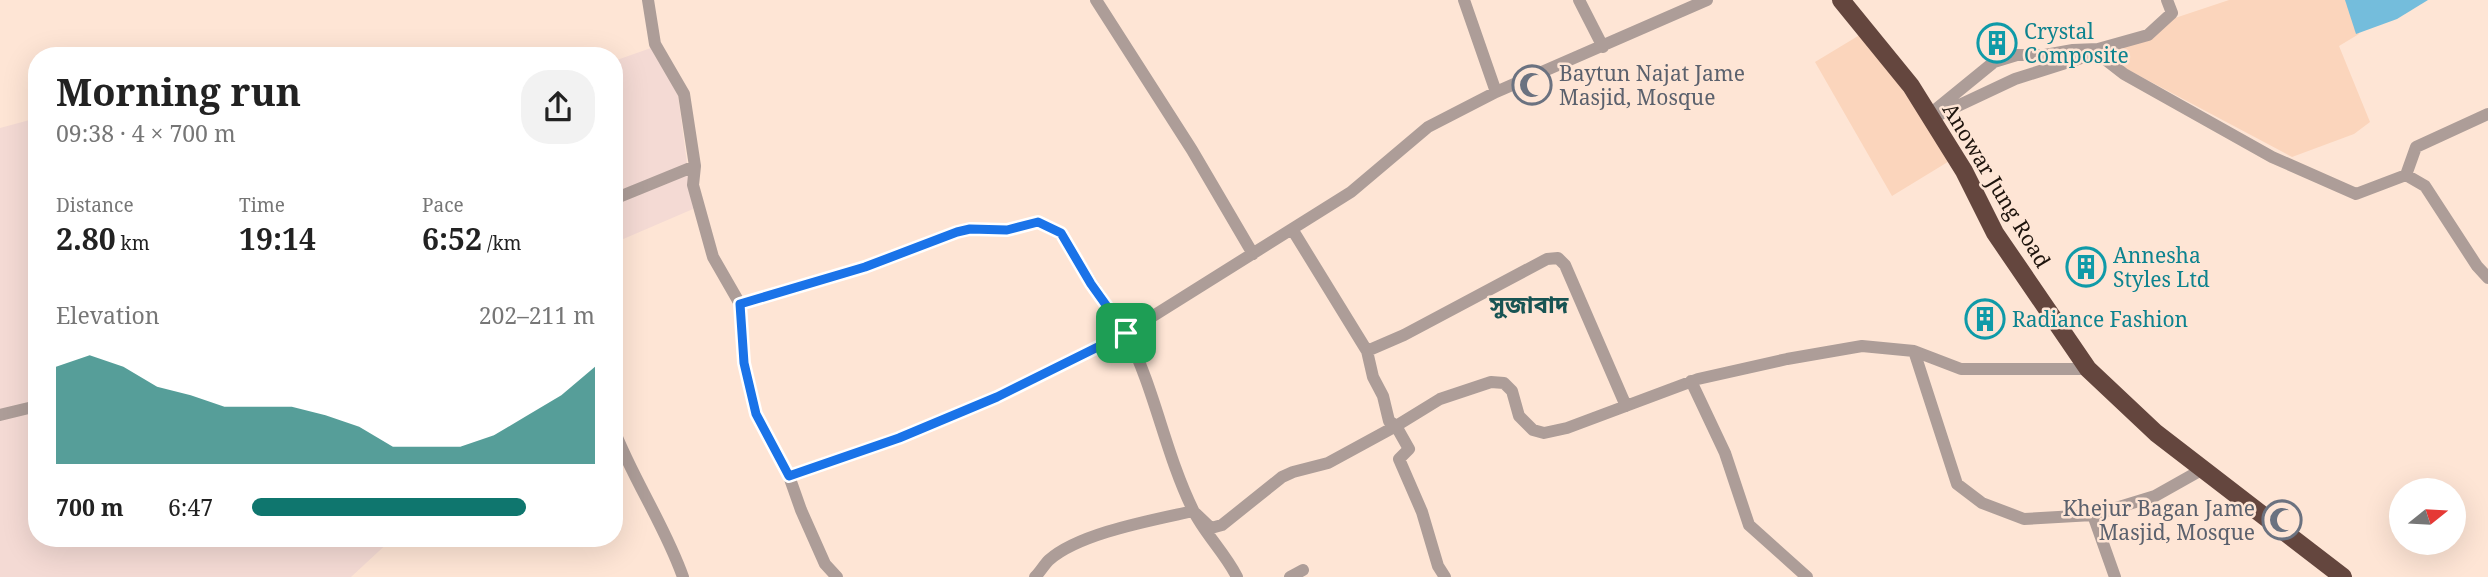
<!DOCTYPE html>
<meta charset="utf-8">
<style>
:root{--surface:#fff;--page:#f2f2f2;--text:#222;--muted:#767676;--accent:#0f766e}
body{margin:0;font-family:"Noto Serif","Noto Sans Bengali",serif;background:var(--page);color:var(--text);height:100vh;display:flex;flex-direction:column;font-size:26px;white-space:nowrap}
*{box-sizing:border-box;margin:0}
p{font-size:23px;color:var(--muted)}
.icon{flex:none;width:38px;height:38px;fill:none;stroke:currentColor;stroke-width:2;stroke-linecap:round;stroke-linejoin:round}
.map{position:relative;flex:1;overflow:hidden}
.side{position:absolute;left:28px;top:47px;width:595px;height:500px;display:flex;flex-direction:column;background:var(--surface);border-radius:28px;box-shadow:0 7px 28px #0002}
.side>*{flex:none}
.needle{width:46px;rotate:72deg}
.controls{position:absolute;left:2389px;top:478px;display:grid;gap:14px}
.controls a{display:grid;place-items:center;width:77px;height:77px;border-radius:50%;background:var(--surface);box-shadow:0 7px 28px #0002;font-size:35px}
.pin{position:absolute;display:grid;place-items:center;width:60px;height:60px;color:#fff;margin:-30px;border-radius:14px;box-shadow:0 4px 10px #0006}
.round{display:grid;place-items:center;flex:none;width:74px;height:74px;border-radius:28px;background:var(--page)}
.head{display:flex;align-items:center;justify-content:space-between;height:119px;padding:0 28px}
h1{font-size:38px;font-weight:700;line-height:52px}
.metrics{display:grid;grid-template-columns:repeat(3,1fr);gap:10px;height:119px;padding:7px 28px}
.metrics div{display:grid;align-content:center}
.metrics b{font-size:30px;font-weight:700}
.metrics small{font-size:19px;font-weight:400}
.metrics p{font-size:19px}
.chart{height:196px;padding:14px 28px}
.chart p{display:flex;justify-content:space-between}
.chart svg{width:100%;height:126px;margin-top:7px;fill:var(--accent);opacity:.7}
ul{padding:0 28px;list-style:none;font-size:23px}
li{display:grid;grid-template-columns:112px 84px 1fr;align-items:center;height:52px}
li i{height:18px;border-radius:9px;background:var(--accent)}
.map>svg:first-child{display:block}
</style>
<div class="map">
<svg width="2488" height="577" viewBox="0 0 2488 577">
<rect width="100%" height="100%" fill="#fee5d5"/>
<!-- built -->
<path fill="#fbd5bc" d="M2229,0H2347L2359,34L2339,46L2370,122L2354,134L2292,157L2104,57L2154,25Z
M1863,33L1951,160L1892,196L1815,62Z"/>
<!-- education -->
<path fill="#f4dad4" d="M651,48L678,95L693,209L614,243V61Z
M37,118V539H392L351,577H0V128Z"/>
<!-- water -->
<path fill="#74bddc" d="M2345,0H2428L2397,19L2356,34Z"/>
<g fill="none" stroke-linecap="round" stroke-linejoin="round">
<!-- minor -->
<path stroke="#ad9d98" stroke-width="12" d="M648,0L655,44L684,94L695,166L693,185L713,257L740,304L744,363L756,414L789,476L801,510L825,564L837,577
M1096,0L1192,150L1253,254
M1464,0L1496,92
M1579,0L1603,47
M1929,115L1994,62L2017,55H2045L2073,50L2098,49L2148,35L2172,13L2167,0
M1932,118L2015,79L2097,53L2124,74L2272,157L2356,194L2406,175L2425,186L2477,266L2488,278
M2406,175L2416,147L2488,114
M614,199L695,166
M1292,229L1367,351L1404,335L1547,259L1558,258L1565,265L1626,406
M740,304L865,267L957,232L970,229L1007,230L1038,222L1061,233L1092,284L1126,333L997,397L899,438L789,476
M1367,351L1373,377L1383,396L1389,421L1396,426L1409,449L1399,459L1422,512L1438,566L1445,577
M1914,351L1957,484L1982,503L2024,519L2093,515L2155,496L2203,469
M1691,381L1725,453L1749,525L1807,577
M0,415L37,406
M614,430C634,481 665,526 683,577
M2093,515L2115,577
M1035,577C1040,572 1044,565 1049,560C1079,533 1153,520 1193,511L1211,528L1222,525L1282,477L1293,472L1328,463L1396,426L1440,399L1491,382L1504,383L1512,391L1519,416L1533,430L1544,433L1567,428L1698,379L1787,359L1862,346L1914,351L1961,369H2088
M1237,577C1225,553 1204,533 1193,510C1165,453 1155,389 1126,333L1351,192L1428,127L1496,92L1707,0
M1290,577L1303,570"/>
<!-- highway -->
<path stroke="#64463e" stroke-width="18" d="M1841,0L1911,86L1964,171L1995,233L2088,369L2156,433L2343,577"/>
</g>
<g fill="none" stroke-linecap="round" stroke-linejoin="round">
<!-- route casing -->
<g stroke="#fff" stroke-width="14">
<path id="route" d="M1038,222L1061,233L1091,284L1126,333L997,397L899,438L789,476L756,414L744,363L740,304L865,267L957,232L970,229L1007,230Z"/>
</g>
<!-- route -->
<use href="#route" stroke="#1a73e8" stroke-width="9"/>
</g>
<!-- icons -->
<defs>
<g id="building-ring" transform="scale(2.0125)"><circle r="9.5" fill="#fee5d5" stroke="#0f9aa8" stroke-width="1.5"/><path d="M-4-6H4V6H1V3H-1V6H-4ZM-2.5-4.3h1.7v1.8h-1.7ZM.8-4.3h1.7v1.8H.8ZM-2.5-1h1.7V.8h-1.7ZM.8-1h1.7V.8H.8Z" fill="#0f9aa8"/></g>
<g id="mosque-ring" transform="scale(2.0125)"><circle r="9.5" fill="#fee5d5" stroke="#6b7280" stroke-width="1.5"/><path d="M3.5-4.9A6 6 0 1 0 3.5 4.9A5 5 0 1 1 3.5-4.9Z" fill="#6b7280"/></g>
</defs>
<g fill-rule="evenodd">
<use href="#building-ring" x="1997" y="43"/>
<use href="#mosque-ring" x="1532" y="85"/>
<use href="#building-ring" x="2086" y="267"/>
<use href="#building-ring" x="1985" y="319"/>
<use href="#mosque-ring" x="2282" y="520"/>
</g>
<g text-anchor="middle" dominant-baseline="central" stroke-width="5" stroke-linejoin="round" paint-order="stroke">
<!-- culture labels -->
<g font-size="21" fill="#0d838f" stroke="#fee5d5" text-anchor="start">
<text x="2024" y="31">Crystal<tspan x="2024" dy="24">Composite</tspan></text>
<text x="2113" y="255">Annesha<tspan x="2113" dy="24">Styles Ltd</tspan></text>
<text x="2012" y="319">Radiance Fashion</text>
</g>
<!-- worship labels -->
<g font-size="21" fill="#5b616d" stroke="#fee5d5" text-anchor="start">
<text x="1559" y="73">Baytun Najat Jame<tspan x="1559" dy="24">Masjid, Mosque</tspan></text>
<text x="2255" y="508" text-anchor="end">Khejur Bagan Jame<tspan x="2255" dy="24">Masjid, Mosque</tspan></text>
</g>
<!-- street labels -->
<g font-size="21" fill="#1e140d" stroke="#fee5d5">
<text transform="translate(1997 185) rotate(59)">Anowar Jung Road</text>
</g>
<!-- quarter labels -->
<g font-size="24" font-weight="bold" fill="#185453" stroke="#fee5d5">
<text x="1529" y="303">সুজাবাদ</text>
</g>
</g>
</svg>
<div class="controls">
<a><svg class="needle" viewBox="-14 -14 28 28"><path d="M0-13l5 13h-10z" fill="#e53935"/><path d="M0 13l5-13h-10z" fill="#767676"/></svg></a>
</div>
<div class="pin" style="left:1126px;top:333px;background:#1e9e55"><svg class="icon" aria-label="arrive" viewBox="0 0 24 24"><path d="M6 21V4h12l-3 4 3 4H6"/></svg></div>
<section class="side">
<div class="head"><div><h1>Morning run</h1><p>09:38 · 4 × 700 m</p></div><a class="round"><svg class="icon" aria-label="share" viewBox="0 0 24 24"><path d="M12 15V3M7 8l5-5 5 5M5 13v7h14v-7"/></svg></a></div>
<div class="metrics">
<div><p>Distance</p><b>2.80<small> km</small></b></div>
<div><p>Time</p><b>19:14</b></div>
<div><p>Pace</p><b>6:52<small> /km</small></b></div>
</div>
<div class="chart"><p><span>Elevation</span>202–211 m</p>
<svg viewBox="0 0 160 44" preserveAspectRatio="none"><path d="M0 44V10L10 6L20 10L30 17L40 20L50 24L60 24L70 24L80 27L90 31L100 38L110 38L120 38L130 34L140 27L150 20L160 10V44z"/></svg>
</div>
<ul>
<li><b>700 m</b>6:47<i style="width:80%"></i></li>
</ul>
</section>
</div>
